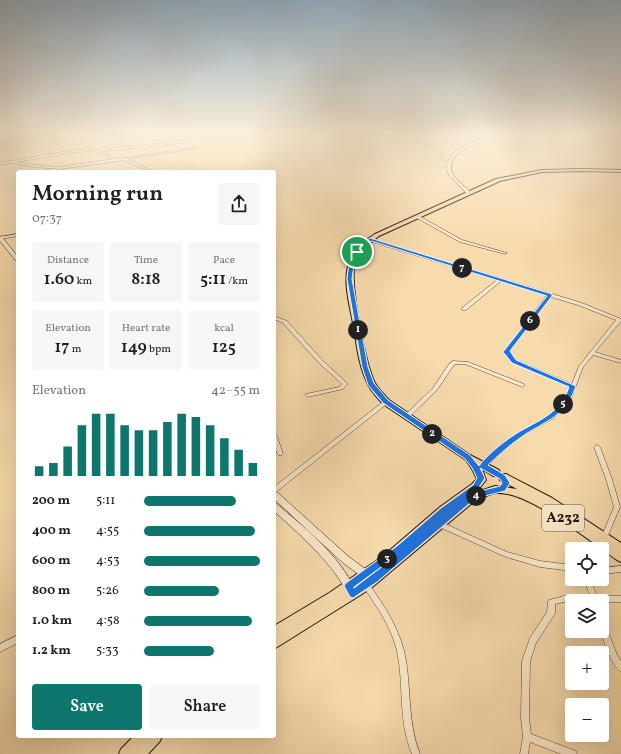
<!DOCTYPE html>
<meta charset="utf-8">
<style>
:root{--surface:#fff;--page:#f6f6f6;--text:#202124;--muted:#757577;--accent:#0f766e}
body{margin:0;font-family:Vollkorn,serif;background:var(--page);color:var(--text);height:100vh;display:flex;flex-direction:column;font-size:15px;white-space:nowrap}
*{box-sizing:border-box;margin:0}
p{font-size:13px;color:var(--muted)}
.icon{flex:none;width:22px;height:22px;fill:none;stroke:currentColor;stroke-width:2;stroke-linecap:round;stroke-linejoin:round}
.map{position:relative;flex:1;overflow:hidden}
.panel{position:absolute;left:16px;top:170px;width:260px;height:568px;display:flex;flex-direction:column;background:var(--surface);border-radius:4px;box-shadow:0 4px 16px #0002}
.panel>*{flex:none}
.buttons{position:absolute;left:565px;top:542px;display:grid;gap:8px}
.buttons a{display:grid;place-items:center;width:44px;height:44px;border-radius:4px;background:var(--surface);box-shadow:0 4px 16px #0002;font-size:20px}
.pin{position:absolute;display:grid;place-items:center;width:34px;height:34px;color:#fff;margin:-17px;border:2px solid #fff;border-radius:50%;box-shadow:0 1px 4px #0007}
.km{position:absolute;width:20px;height:20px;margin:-10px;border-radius:50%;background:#222;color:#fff;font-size:11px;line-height:20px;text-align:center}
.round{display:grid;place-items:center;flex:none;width:42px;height:42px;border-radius:4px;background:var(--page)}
.headline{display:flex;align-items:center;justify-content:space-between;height:68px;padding:0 16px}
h1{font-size:22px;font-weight:600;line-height:30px}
.figures{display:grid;grid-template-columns:repeat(3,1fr);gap:6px;height:68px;padding:4px 16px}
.figures div{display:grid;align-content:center;border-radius:4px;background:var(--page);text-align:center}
.figures b{font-size:17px;font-weight:600}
.figures small{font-size:11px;font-weight:400}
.figures p{font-size:11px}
.chart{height:112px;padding:8px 16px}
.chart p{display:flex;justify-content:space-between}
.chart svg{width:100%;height:72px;margin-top:4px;stroke:var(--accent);stroke-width:6}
.button{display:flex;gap:8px;margin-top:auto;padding:8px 16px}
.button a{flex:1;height:46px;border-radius:4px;background:var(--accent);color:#fff;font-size:16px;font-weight:600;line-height:46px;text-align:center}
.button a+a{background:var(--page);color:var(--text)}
ul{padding:0 16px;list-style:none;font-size:13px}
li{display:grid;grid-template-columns:64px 48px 1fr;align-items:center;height:30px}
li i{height:10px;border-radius:5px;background:var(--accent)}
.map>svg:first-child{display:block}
</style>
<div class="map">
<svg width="621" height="754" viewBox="0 0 621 754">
<rect width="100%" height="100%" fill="#f7dbad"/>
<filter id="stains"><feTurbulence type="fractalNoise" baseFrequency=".005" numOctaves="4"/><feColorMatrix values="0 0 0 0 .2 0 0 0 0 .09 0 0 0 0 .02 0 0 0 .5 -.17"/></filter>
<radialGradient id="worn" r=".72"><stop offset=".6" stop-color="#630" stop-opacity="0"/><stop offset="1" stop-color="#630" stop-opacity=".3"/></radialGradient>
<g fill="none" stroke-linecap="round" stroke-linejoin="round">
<!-- street casing -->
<g stroke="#544635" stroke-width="1">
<path id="street" d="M22,133H26L15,138H44L67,133H74L44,140H12L0,145V143Z
M76,133C82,133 88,138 94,138C109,137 123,133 138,133L91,140V146L86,150L105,149L191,140L184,133H187L194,141L193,142L105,151L76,152L16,162L35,165L59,167L114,159L97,153V152L98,151L118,159L198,147L199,148L127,159L155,172H151L123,160L119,161L59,169L35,167L11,163L0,165V163L10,161L73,150H83L89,146V138Z
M329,133C336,133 343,136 351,136C364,136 378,132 391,133C400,134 410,139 418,142C425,144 433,146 438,151C443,155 446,160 451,164L450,165C444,162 442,156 437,152C431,148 398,136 390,135C385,134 380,135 375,135C359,137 344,139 329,133Z
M417,216H419L462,240L507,253L505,254L460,242L417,218Z
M18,234V236L0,239V237Z
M369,239H371L582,303L621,319V321L595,352L621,360V363L593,355L583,367L571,399L554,418L516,439L485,468H481L480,466L481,464L512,437L550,416L566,398L570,387L512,362L504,352L547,295L501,281L466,310H462V308L497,280L369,241ZM551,297L578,305L616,320L579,366L572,384L516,360L509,352Z
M274,316L287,321L323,361L347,383L348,384L343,389L308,397L306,396L305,395L306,394L339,387L342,384L319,363L283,323L274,319Z
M453,361L468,362L524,384L525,385L522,387L520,386L465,364H456L453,366L437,390L409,417H405L404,416L405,415L433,388L449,364Z
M386,400L389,402L388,403L276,492H274V487L384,401Z
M274,434L276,435L277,436L283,454L282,455H278C275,448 274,442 274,434Z
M597,445L599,446L600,447L612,479L620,507L607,538L606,540L604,541L602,540L601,538L614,507L606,479L594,447L595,446Z
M439,521L507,552L540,561L572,565V571L540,567L506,557L437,526L436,524L437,522Z
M621,566V572L602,574V568Z
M584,579H590L597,596H621V602H602V601H572V602H564L555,604V613L554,615L536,643L530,661L529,718L531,734L576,751L577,754H561L530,742L528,754H520L523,737L521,718L522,661L530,638L547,612L548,602L549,600L564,596H590Z
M366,582L368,583C385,606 401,631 406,660C411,692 408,724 420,754H412C397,718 405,683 396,647C391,631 384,617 374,603C371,597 366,591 362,585L364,583Z
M602,623L605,624L617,655L621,661V672C612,667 604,641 600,631H602Z
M18,635V643L0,652V644Z"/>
</g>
<!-- secondary casing -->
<g stroke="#1e140d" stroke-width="1">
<path id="secondary" d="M497,133H505C490,139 444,149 452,172C455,181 466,186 471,193L467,194L449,175C437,151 481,138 497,133Z
M0,236L2,237L18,257V262L16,261L0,241Z
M274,491L277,492L349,557L371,573L373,576L371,579L368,580L365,579L343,563L274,499Z
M274,503L277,504C306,529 338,554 355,589L353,592L350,593L347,592C329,559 301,536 274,511Z"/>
</g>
<!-- primary casing -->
<g stroke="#1e140d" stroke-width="2">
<path id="primary" d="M582,169L621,170V172L582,171L542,172L500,181L379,236C369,244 359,251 355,263C349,281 366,366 375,383C379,390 384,395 389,400L470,455L499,470L500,474H506L552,498L621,543V562L617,560C591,542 527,490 496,493C487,494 478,500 471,504L370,589L274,649V626L329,593L382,557L440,507L472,484L477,479L472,469L466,460L383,404C377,397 370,391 367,382C359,366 357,347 354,329C351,309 343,286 348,266C352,251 363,242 375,234L496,179L542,170ZM482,469L493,476H499L500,480L517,489L495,486L474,493L478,490L486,480Z
M134,736H162L160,741L148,754H119L121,749Z"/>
</g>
<!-- street -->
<use href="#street" fill="#fae8ca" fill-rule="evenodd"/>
<!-- secondary -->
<use href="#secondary" fill="#fae8ca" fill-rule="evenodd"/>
<!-- primary -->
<use href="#primary" fill="#f7dbad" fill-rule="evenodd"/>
</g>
<!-- sky -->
<linearGradient id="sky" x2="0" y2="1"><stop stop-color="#90a8bb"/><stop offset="0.56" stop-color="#fbefda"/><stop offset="1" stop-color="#fbefda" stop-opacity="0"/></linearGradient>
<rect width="621" height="239" fill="url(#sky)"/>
<!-- route -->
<path fill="#1a73e8" stroke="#fff" fill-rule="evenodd" d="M370,238L552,294V296L510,351L516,360L576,386C564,421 541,421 516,441C506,448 497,457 488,465L505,475L510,483L505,491L485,496L470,503L377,582L353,598L350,597L344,586L346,583L397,546L441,508L473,485L477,478L472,468L465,459L383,403L368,385L362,367L347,279C348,262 355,246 370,238ZM371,241L547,296L503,352L512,363L569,387C559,417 534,421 511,437C502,443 485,457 479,466L470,455L388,400L374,383L368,367L352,279C354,260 358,254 371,241ZM480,468L500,479L502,483L500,486L480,491L468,497L478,489L485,478ZM384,565L354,588V587Z"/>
<g text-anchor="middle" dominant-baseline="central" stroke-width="3" stroke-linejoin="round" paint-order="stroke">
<!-- shield labels -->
<rect fill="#fae8ca" stroke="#605446" stroke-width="1" x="542" y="505" width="42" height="26" rx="3"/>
<g font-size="15" font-weight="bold" fill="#1e140d">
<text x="563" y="518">A232</text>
</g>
</g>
<rect width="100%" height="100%" filter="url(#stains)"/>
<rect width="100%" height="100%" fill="url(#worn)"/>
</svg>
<div class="buttons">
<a><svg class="icon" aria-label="locate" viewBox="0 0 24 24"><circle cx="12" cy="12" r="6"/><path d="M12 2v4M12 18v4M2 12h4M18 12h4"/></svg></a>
<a><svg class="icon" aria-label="layers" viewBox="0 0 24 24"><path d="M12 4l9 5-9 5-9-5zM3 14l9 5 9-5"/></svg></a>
<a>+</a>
<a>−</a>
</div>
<div class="pin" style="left:357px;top:252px;background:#1e9e55"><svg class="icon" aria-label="arrive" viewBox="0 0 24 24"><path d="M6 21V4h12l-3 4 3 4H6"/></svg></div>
<b class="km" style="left:358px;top:330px">1</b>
<b class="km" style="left:432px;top:434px">2</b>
<b class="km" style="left:387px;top:559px">3</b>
<b class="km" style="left:476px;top:496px">4</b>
<b class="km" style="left:563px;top:404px">5</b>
<b class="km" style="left:530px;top:321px">6</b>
<b class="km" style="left:462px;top:268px">7</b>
<section class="panel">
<div class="headline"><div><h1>Morning run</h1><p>07:37</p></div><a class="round"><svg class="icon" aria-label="share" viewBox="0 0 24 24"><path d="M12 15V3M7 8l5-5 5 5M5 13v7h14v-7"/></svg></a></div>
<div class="figures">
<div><p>Distance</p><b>1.60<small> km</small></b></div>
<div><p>Time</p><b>8:18</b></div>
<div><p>Pace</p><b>5:11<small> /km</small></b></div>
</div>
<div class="figures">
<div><p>Elevation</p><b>17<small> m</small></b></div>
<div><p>Heart rate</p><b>149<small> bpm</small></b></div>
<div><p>kcal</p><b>125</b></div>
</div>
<div class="chart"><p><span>Elevation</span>42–55 m</p>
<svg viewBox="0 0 160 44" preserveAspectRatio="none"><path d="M5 44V38M15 44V36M25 44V26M35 44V13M45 44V6M55 44V6M65 44V13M75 44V16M85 44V16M95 44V11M105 44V6M115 44V8M125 44V13M135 44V21M145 44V28M155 44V36"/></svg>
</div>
<ul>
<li><b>200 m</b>5:11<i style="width:79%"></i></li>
<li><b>400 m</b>4:55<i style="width:96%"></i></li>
<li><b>600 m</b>4:53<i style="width:100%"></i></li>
<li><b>800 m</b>5:26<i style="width:65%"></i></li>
<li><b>1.0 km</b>4:58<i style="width:93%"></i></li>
<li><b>1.2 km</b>5:33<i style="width:60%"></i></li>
</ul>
<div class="button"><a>Save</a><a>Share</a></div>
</section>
</div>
